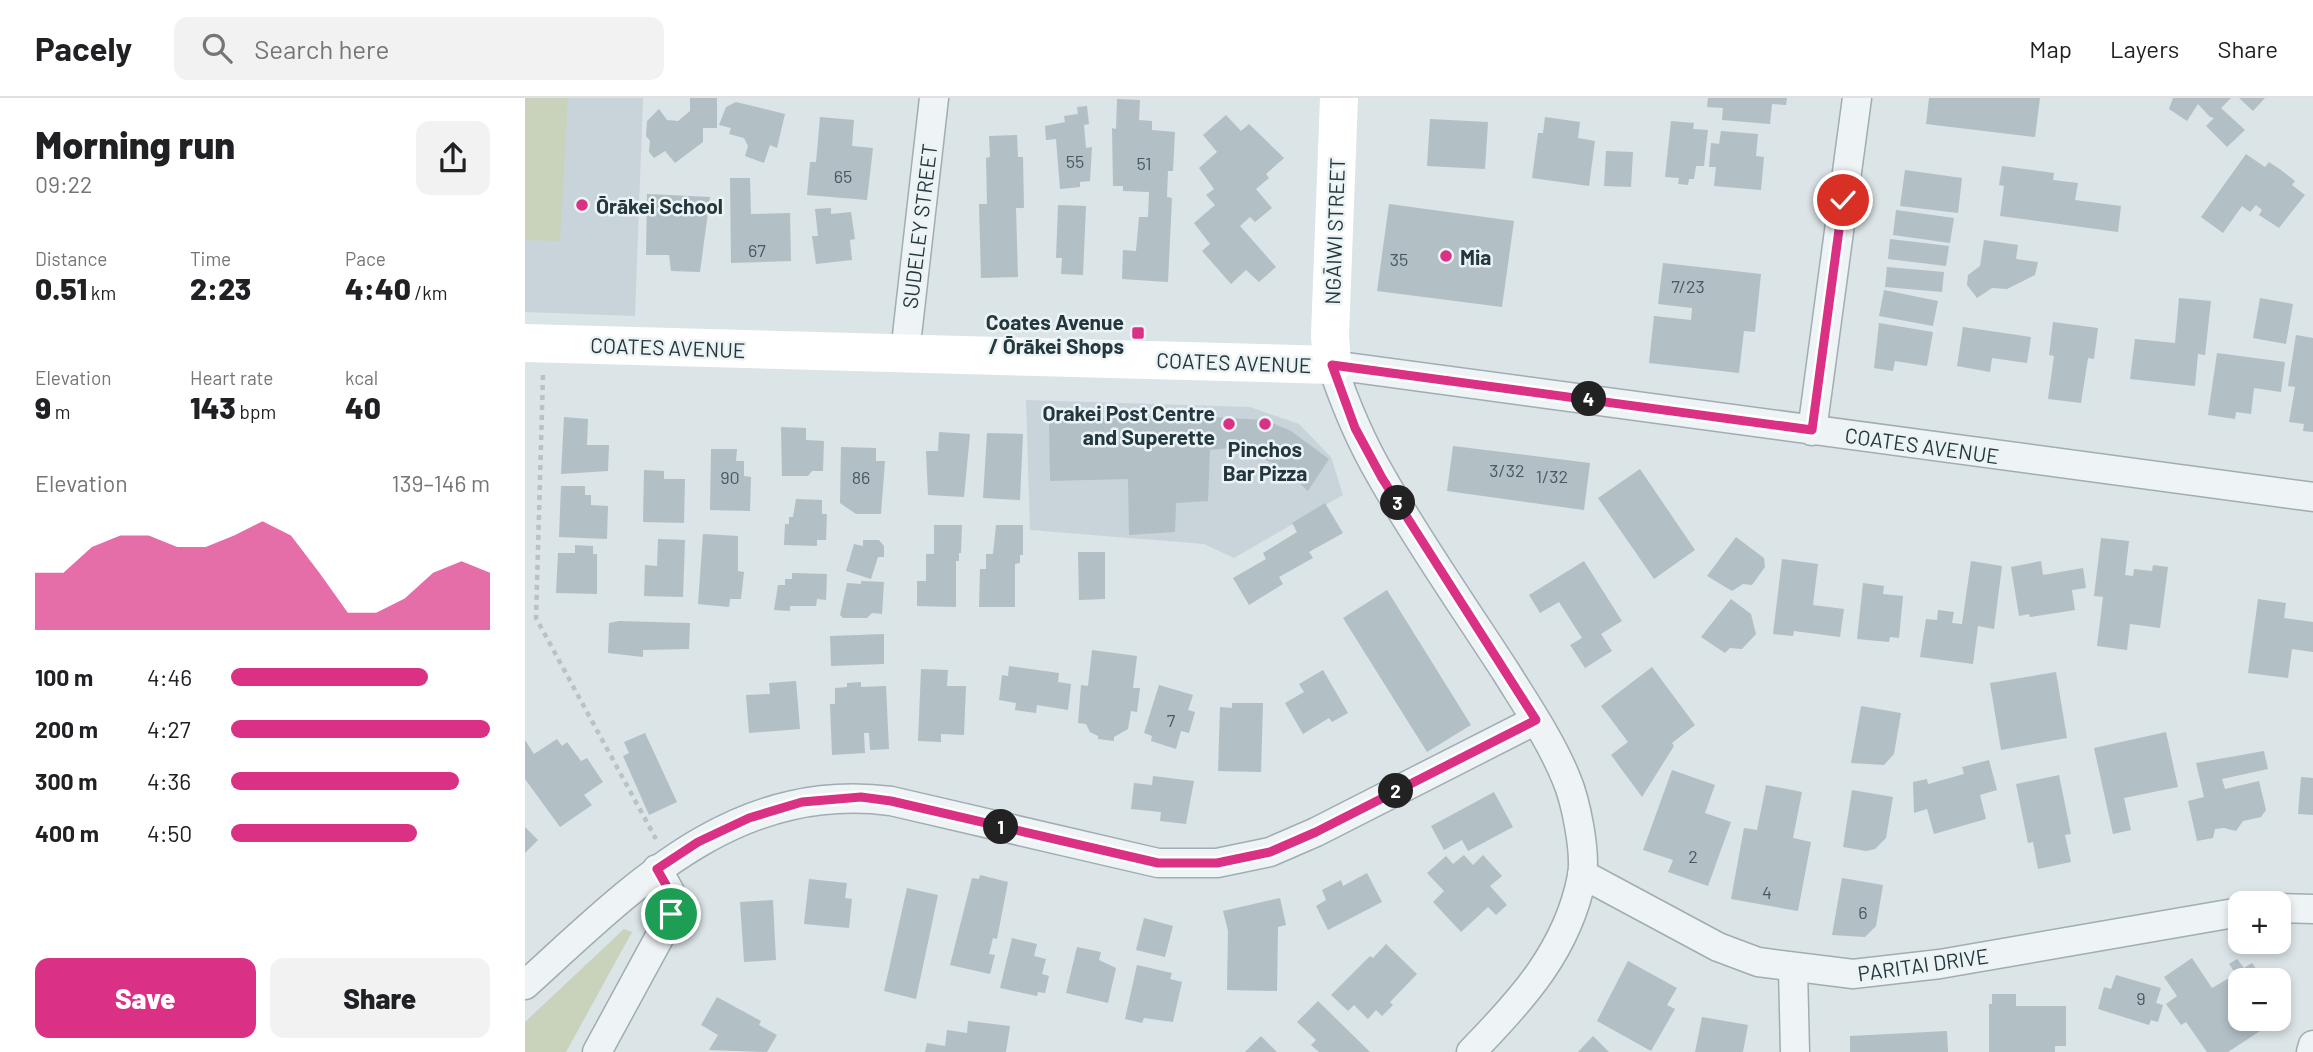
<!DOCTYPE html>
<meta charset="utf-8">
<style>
:root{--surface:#fff;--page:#f2f2f2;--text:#202124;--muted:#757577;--line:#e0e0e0;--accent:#db3185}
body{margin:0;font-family:Barlow,sans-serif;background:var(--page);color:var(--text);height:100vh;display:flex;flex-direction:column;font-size:26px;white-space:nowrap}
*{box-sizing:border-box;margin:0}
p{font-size:23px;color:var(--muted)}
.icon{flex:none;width:38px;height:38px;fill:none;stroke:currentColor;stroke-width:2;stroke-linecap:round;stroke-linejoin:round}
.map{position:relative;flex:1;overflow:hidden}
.drawer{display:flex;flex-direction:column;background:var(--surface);width:525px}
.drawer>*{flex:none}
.fabs{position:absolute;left:1703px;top:793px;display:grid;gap:14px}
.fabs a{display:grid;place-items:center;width:63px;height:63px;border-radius:14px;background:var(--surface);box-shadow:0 4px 10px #0003;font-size:35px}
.pin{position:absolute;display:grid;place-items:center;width:60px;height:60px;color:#fff;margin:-30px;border:4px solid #fff;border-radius:50%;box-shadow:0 2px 7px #0007}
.km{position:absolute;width:35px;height:35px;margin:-18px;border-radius:50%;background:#222;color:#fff;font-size:19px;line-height:35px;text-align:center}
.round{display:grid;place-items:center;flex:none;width:74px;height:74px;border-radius:14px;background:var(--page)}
.headline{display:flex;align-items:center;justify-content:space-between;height:119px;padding:0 35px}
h1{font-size:38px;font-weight:800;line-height:52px}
.metrics{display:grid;grid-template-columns:repeat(3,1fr);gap:10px;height:119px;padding:7px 35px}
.metrics div{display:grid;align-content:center}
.metrics b{font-size:30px;font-weight:800}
.metrics small{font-size:19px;font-weight:400}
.metrics p{font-size:19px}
.chart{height:196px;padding:14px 35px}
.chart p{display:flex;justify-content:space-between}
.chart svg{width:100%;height:126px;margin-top:7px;fill:var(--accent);opacity:.7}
.cta{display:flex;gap:14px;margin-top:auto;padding:14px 35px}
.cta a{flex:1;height:80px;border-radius:14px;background:var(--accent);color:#fff;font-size:28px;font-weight:800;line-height:80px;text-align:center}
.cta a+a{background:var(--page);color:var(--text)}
ul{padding:0 35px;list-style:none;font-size:23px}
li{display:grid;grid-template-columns:112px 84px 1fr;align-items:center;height:52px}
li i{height:18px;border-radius:9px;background:var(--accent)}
header{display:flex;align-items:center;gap:42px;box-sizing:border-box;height:98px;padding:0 35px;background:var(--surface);border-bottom:2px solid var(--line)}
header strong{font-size:33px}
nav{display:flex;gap:38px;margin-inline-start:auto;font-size:24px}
.search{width:490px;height:63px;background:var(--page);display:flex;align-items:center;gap:18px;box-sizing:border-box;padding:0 24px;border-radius:14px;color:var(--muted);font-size:26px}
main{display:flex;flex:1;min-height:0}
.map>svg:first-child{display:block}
</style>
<header>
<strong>Pacely</strong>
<div class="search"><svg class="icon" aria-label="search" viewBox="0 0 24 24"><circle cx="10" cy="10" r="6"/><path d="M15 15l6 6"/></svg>Search here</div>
<nav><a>Map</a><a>Layers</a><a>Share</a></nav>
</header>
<main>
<section class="drawer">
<div class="headline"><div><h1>Morning run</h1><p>09:22</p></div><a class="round"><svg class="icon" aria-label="share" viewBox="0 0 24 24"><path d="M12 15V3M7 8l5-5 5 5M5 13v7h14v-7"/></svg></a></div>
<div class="metrics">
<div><p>Distance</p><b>0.51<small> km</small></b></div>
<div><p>Time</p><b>2:23</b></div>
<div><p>Pace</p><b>4:40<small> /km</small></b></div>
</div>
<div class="metrics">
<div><p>Elevation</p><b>9<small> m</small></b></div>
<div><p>Heart rate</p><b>143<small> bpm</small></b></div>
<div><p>kcal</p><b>40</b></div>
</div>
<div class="chart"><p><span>Elevation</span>139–146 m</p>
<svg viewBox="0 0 160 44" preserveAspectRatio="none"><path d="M0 44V24L10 24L20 15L30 11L40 11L50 15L60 15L70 11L80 6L90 11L100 24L110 38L120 38L130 33L140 24L150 20L160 24V44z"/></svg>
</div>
<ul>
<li><b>100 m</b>4:46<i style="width:76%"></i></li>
<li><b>200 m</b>4:27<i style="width:100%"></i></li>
<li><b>300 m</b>4:36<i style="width:88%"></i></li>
<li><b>400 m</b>4:50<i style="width:72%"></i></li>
</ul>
<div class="cta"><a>Save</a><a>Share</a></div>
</section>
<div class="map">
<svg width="1788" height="954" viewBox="0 0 1788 954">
<rect width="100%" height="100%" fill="#dbe4e7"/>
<!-- built -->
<path fill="#c9d4da" d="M0,0H118L110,218L0,214Z
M501,302L725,309L774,326L806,359L818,397L709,460L679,446L505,432Z"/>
<!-- green -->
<path fill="#c9d2bb" d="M0,0H43L35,143L0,142Z
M99,831L107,834L41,954H0V924Z"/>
<!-- building -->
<path fill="#b2bfc5" d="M165,0H192V30H178V44L150,65L140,53L129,60L124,54L125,43L121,38L122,23L134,11L142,22L153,23L165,13Z
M1183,0H1262L1261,7L1247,6L1245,26L1197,22L1198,10L1182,9Z
M1404,0H1515L1510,39L1401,26Z
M1648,0H1706L1696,10L1720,32L1702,49L1681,28L1689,20L1685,19L1673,6L1662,23L1644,11Z
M1714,0H1740L1728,13Z
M592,1L615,2L614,22L627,23V32L650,34L648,73H643L642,99L647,100L643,184L597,181L598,152L611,153L614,119H623L624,94L598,93V88H588L587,30L591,31Z
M211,4L260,16L252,50L245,47L239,65L220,58L223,48L219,40L204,36L206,30L194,27L201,9Z
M562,8L564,26L559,27L561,50L567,49L565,83L555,84V89L535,91L531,41L521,42L520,28L540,24L539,18L553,16L552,9Z
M701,17L716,33L724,26L759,60L741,76L744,80L731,91L747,110L730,124L725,119L715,128L751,169L734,184L721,172L706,186L677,153L685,146L669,125L690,107L681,97L689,91L674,70L692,54L678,37Z
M295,19L329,22L327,48L348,50L342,102L282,97L285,64H291Z
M1020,19L1055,24L1053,40L1070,43L1064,88L1007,80L1013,35H1018Z
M905,21L963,24L960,71L902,68Z
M1146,23L1169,25L1168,31L1183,32L1179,68H1171L1169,81H1164L1163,87L1153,86L1154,80L1140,79Z
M1196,33L1233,36L1231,58L1239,59L1236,92L1189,88L1191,69H1184L1186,45L1194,46Z
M492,37L493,59H498L499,110H491L493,179L456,180L454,106H462L461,60L465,59L464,38Z
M1081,53L1108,54L1106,89L1079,88Z
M1721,56L1740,69L1744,64L1756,72L1770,83L1767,87L1780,97L1754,130L1734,117L1737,112L1731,107L1725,114L1717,108L1698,135L1676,119Z
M1477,68L1529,75L1528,82L1553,85L1550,102L1596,108L1593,134L1475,118L1479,88L1474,87Z
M1380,72L1437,80L1433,115L1375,108Z
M205,80H225L226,116L265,115L266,163L206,165Z
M122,96L185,99L175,174L146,173L144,157H121Z
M864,106L989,123L977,209L852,193Z
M533,107L561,108L558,177L536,176L537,160H531Z
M306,110V116L326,114L330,141L325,142L327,162L291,166L287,138H293L290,111Z
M1371,112L1429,120L1425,145L1368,137Z
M1365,141L1424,148L1421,168L1363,161Z
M1459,142L1493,147L1491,161L1513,164L1510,177L1482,191L1467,190L1452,200L1442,187L1443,177L1455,168Z
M1138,165L1236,176L1230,234L1219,233L1214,275L1124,265L1129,218L1166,222L1167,210L1133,206Z
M1362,169L1419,174L1417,194L1360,189Z
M1359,192L1413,203L1408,228L1354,218Z
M1654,200L1686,203L1680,257L1673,256L1670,288L1605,281L1610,241L1650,245Z
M1735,200L1768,206L1761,246L1728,240Z
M1528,224L1573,230L1569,261L1563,260L1556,305L1523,301L1529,258L1524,257Z
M1354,225L1408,234L1402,268L1370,263L1368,273L1349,270Z
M1438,229L1506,239L1502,265L1467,260L1465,274L1432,268Z
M1771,237L1788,240V334L1778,333L1779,326L1764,324L1770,289L1763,288Z
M1692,255L1760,264L1756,294L1729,290L1726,316L1711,314L1710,321L1683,317Z
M649,317L740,322L766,333L804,361L783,393L761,373L729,355L705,350L685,352L683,403L651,405L650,434L604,437L603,381L525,383L524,323Z
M39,319L63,321L62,347H84L83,373L36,376Z
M256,329L281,330V342L299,343L298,373H287L283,378H257Z
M414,334L445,336L439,399L403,397L401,353H413Z
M462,335L498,336L495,402L458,400Z
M928,348L1065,365L1059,412L922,393Z
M316,349L351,350V363H360L356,416H331L315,405Z
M186,351H212L211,363H219V378L226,379L225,413L185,412Z
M1115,371L1170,452L1129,481L1073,400Z
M119,372L139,373V381H160L159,425L118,424Z
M36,388H60V397H66V407L83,408L82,441L34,439Z
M271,401L297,402V416H302L301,442H292V448L259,447L260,426H264V419H268Z
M800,405L818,435L784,454L788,460L754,479L758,486L724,507L708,480L741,461L738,455L772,434L767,425Z
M409,427H437L436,455H434V463H431V509L392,508V483H401V456H409Z
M471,427H498V457H495V465L490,466V509H454L455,471H461V456H468Z
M178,436L213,438V473L219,474L216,501H205L204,509L173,506Z
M1211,439L1239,460L1240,469L1227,487L1218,486L1207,493L1182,478Z
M1576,440L1604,443L1600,477L1608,478L1609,471L1627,473L1628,467L1643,469L1635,530L1605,526L1602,552L1572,548L1578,499L1569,498Z
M133,441L160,442L158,499L119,498L120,467L132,468Z
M338,442H354L359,448V459H353L346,481L321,473L329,446L338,448Z
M50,447L68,448V456H72V496L31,495L33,455H50Z
M553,454H580V501L554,502Z
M1257,461L1293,466L1288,507L1319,511L1315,539L1269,533L1268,538L1248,536Z
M1059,463L1097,523L1076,536L1087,553L1060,570L1045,547L1057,540L1034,504L1015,515L1004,497Z
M1446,463L1477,468L1469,531L1453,528L1448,566L1395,559L1401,521L1412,522L1413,512L1429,514L1427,525L1437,526Z
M1516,463L1518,477L1558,470L1561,490L1547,492L1550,512L1505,519L1504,516L1494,518L1486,469Z
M267,475L302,476L301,502L292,501L291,508H265V513L249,512L253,487H260V481H267Z
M336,483L359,484L357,516L347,515L342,520H318L315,517L322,485L336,486Z
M1338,485L1359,488L1358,496L1378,498L1374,540L1365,539L1364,544L1332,541Z
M862,492L946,627L902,654L818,520Z
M1206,501L1226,516L1231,536L1217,551L1205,550L1200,555L1176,539Z
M1733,501L1761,505L1759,520L1788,524V554L1767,551L1763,580L1723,575Z
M94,523L165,525L164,551L118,552V559L83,555L84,525Z
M359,536V566L306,568L305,538Z
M567,552L612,558L608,590H615L612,614L606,613L603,631L589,639V643L573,641V638L565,634L561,626L553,625L556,587L563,588Z
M484,568L534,575L533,584L546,586L543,612L512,607L511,615L490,612L491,605L474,602L477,577L483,578Z
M1127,569L1170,627L1147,645L1149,648L1117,699L1086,657L1103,644L1076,608Z
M396,571L423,572L422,588H441L439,637L416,636V644L393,643Z
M798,572L823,615L807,624L804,620L778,636L760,605L779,594L774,586Z
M1531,574L1542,640L1476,652L1465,585Z
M271,583L275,631L224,635L221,597L245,596L244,585Z
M336,584V589L361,588L364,651L345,652L344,635H339L340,655L307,657L305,606H310V590L322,589V585Z
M634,587L668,597L663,612L670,614L664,635L656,633L651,651L626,643L627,638L619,635Z
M707,605H738L736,674L693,673L695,609L707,610Z
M1336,608L1376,615L1369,656L1359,667L1326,665Z
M1641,634L1653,689L1599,700L1606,732L1588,736L1569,650Z
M120,635L152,704L124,717L98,658L104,655L99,644Z
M32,641L37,648L42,644L56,663L62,660L78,684L59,697L67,707L35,729L0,681V642L9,656Z
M1739,653L1743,671L1697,681L1700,691L1734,683L1741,712L1736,719L1718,723L1711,733L1699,730L1690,731L1688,740L1672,743L1663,703L1679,699L1671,665Z
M1464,662L1472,692L1455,697L1461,721L1409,736L1402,711L1389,715L1388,684L1402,681L1403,686L1439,676L1437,669Z
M1147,672L1190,687L1180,715L1206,724L1183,788L1143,774L1148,762L1118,752Z
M1534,677L1546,736L1540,737L1546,764L1513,771L1508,744L1503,745L1491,686Z
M628,678L669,683L661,726L635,723L636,714L606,711L609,685L627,687Z
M1776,679L1788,680V717L1773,716Z
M1241,687L1277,694L1268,740L1286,744L1273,813L1206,801L1219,730L1232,732Z
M1327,692L1368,699L1361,740L1350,751L1341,753L1318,749Z
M969,694L988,729L943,753L937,742L919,752L906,728Z
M0,729L13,742L0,755Z
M939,757L948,767L958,757L977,778L965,788L982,807L971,817L963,809L936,834L908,804L919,793L902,775L921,758L928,766Z
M842,775L857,804L803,832L791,808L801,802L797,792L816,782L818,788Z
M455,777L483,784L472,841L468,840L464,856L470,857L465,876L425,867L447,780L454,781Z
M1317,780L1358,787L1351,828L1340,839L1307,837Z
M284,781L322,785L320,800L327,801L324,830L279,826Z
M382,790L413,797L391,901L359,893Z
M755,800L761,827L753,829L752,893L702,892L703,833L698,813Z
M248,802L251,862L219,864L215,804Z
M619,820L648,828L640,859L611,852Z
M487,840L512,846L509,858L521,861L517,876L524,878L520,895L513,894L512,898L475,890Z
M861,846L892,876L865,904L868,907L857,918L851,912L843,921L829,907L823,913L806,897L845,858L848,860Z
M552,849L576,854L574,862L591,870L583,905L541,895Z
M1667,860L1687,890L1711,876L1704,866L1712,861L1719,870L1727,865L1739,882H1715V920H1727L1735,933L1703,954H1682L1661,924L1656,927L1641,906L1652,898L1639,879Z
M1103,863L1152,890L1142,907L1150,911L1126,953L1072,923Z
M612,867L647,875L645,881L657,884L648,924L619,920L617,925L600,921Z
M1591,877L1636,890L1631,905L1638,907L1633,924L1626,922L1624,927L1573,911L1579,889L1586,891Z
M1467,896H1491V908H1541V948H1530V954H1464V906H1467Z
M192,899L236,923L234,927L252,937L242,954L184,952L193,937L176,927Z
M793,903L845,954H794L786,947L791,942L772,924Z
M1177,919L1223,927L1218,954H1170Z
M443,923L485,928L481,954H400L402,945L420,948L422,932L442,935Z
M1422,933L1423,954H1325V938Z
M736,938L752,954H720Z
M1068,938L1084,954H1053Z"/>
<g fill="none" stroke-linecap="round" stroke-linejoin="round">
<!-- street casing -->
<g stroke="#a0adb1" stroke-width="31">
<path id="street" d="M380,255L409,0
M1287,333L1332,0
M1057,776L1193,849L1233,864L1328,876L1415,866L1715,814
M1754,810L1788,811
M1268,871L1270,954
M0,887C108,789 208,683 366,703L633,765H692L745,754L791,734L1011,622
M72,954L147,816L145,794L132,771
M946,954C996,903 1043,852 1057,778C1061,754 1051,703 1041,680C1026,643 1002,608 981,574C939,509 894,445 856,378C835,342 820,306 807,267L1788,399
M1786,954L1788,947"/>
</g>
<!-- path -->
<path stroke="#b9c2c6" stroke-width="4.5" stroke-dasharray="5 5" stroke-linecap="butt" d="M18,277L11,520L131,741"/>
<!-- street -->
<use href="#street" stroke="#eef3f5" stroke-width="28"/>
<!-- secondary -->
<path stroke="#fff" stroke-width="38" d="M0,245L807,267L805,237L814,0"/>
</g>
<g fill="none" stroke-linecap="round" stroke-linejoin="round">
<!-- route casing -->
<g stroke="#fff" stroke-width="14">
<path id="route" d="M146,816L145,794L132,771L173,744L224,720L277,704L336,699L366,703L633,765H692L745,754L791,734L1011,622L857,380L830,330L807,267L1287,332L1318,102"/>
</g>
<!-- route -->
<use href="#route" stroke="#db3185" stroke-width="9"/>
</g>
<!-- markers -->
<g fill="#db3185" stroke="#ebf3f5" stroke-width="2.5">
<circle cx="57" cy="107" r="7"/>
<circle cx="921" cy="158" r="7"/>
<rect x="606" y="228" width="14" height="14" rx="3.5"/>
<circle cx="704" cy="326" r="7"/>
<circle cx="740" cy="326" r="7"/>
</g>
<g text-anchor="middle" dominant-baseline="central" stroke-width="5" stroke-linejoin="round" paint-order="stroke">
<!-- number labels -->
<g font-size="18" fill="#485960">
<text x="550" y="63">55</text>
<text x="619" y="65">51</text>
<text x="318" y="78">65</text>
<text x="232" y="152">67</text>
<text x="874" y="161">35</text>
<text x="1163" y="188">7/23</text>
<text x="982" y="372">3/32</text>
<text x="1027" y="378">1/32</text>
<text x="205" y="379">90</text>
<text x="336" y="379">86</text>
<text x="646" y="622">7</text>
<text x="1168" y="758">2</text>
<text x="1242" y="794">4</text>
<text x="1338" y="814">6</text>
<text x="1616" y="900">9</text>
</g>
<!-- poi labels -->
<g font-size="21" font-weight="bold" fill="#24373f" stroke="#ebf3f5" text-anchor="start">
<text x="71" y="107">Ōrākei School</text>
<text x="935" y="158">Mia</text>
<text x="599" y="223" text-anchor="end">Coates Avenue<tspan x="599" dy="24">/ Ōrākei Shops</tspan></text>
<text x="690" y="314" text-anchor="end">Orakei Post Centre<tspan x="690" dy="24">and Superette</tspan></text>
<text x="740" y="350" text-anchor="middle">Pinchos<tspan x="740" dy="24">Bar Pizza</tspan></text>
</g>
<!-- street labels -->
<g font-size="21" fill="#24373f" stroke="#ebf3f5">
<text transform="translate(394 128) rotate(-83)">SUDELEY STREET</text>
<text transform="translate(809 133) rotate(-88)">NGĀIWI STREET</text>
<text transform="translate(143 249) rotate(2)">COATES AVENUE</text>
<text transform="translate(709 264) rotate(2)">COATES AVENUE</text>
<text transform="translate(1397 347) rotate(8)">COATES AVENUE</text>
<text transform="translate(1398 866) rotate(-8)">PARITAI DRIVE</text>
</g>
</g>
</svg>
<div class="fabs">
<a>+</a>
<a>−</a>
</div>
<div class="pin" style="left:146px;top:816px;background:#1e9e55"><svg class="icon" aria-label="arrive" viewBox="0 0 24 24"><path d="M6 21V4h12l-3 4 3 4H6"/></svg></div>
<div class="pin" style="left:1318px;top:102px;background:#d93025"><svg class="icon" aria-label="check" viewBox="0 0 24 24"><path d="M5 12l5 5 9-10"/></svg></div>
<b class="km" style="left:476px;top:729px">1</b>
<b class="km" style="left:871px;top:693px">2</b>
<b class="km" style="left:873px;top:405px">3</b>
<b class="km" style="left:1064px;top:301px">4</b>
</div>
</main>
